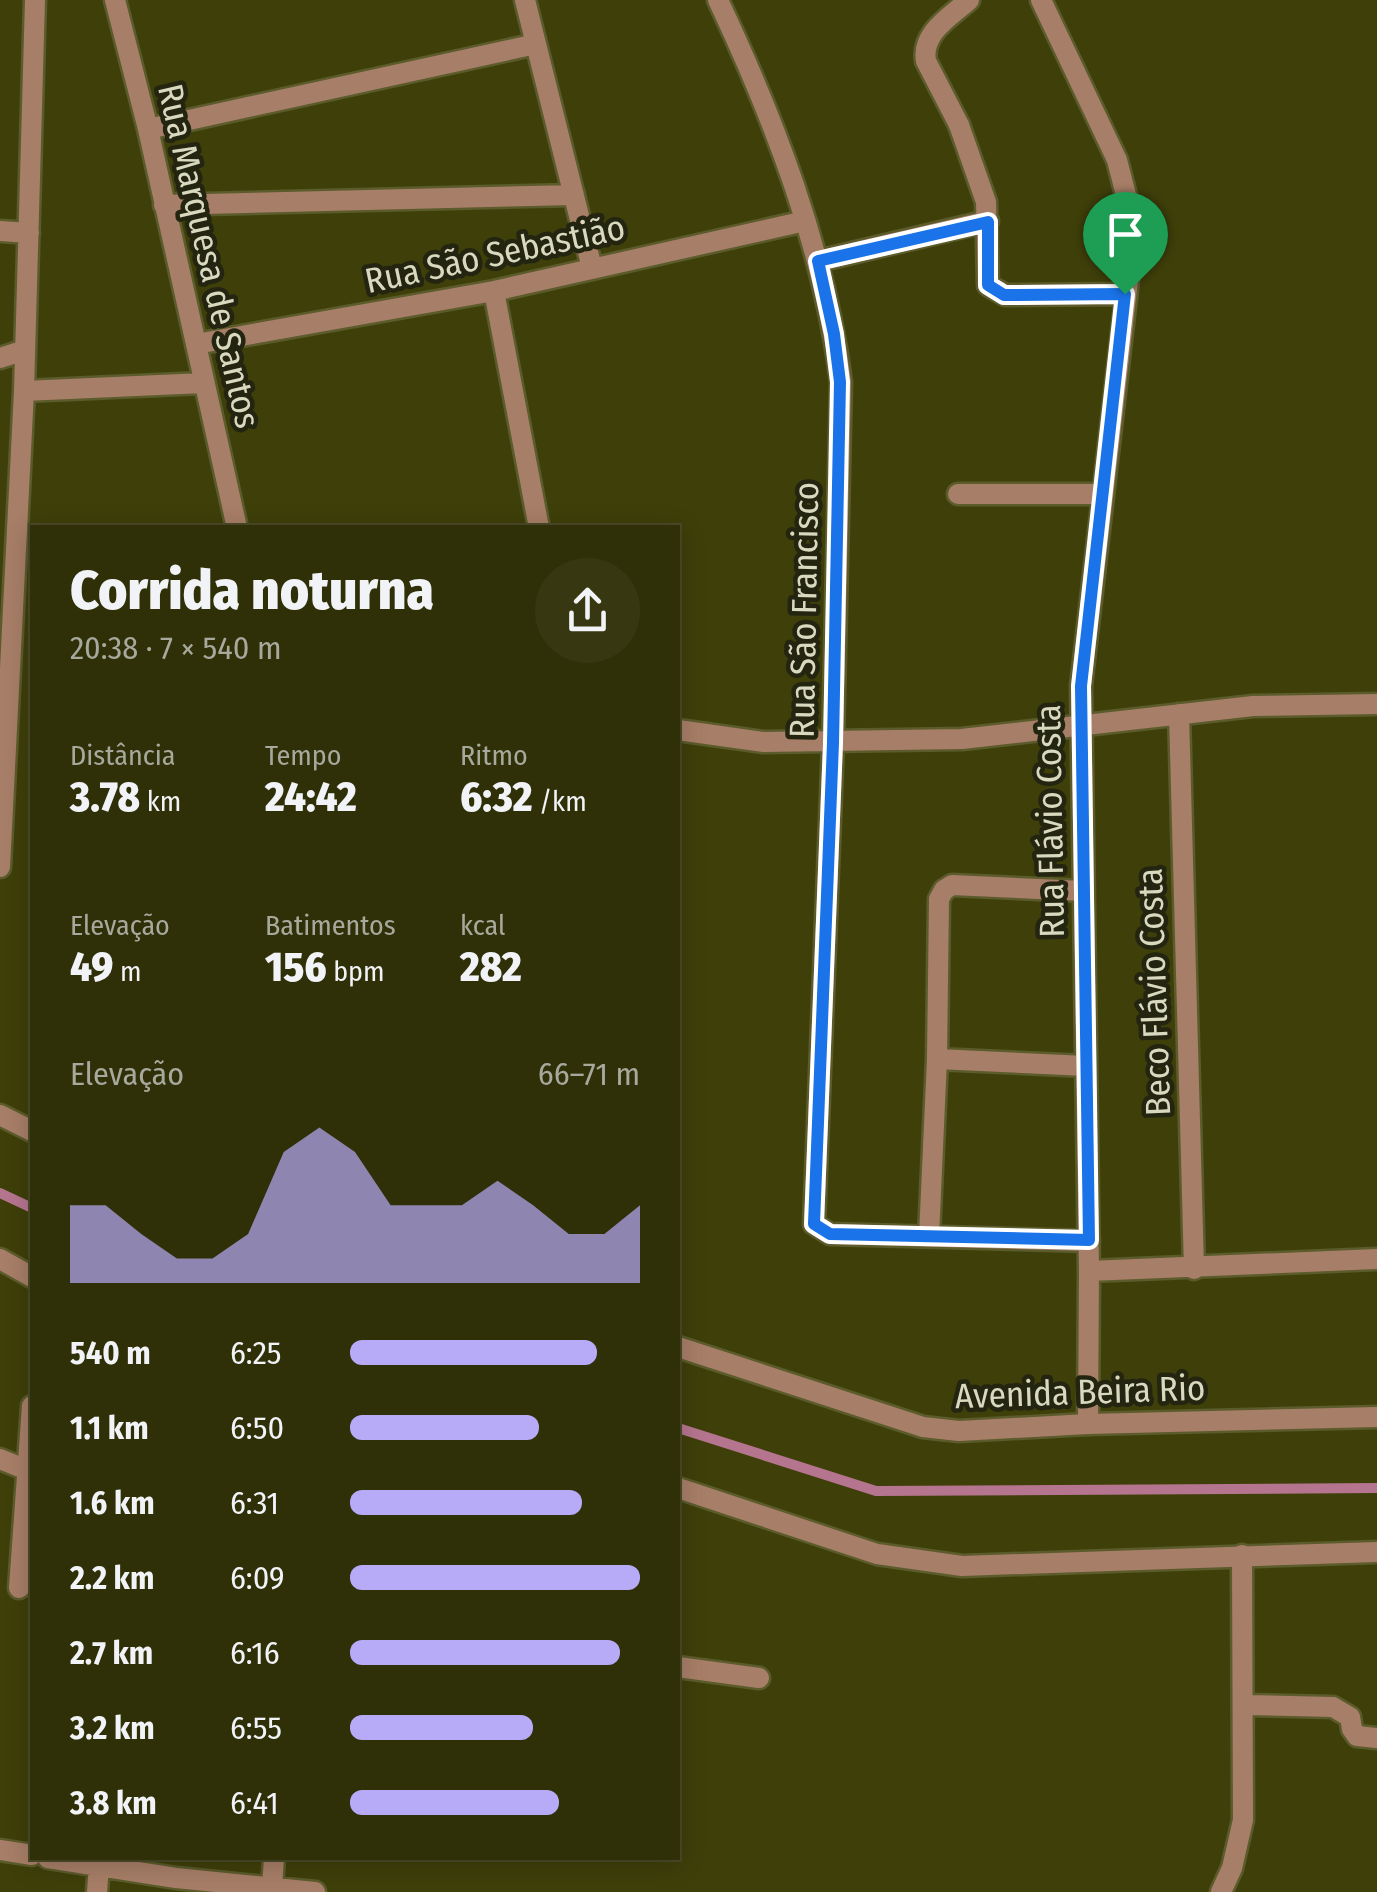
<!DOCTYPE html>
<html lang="pt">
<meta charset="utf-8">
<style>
:root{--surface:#2f2f08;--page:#373712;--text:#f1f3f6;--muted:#a7a99c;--line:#4a4a29;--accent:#b7abf8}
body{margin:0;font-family:"Fira Sans Condensed",sans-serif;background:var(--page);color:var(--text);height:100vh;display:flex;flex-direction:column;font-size:38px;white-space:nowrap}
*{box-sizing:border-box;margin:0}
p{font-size:32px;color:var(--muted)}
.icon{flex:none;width:55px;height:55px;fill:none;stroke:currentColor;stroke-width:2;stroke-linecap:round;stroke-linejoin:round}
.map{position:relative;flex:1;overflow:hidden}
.sheet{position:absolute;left:30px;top:525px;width:650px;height:1335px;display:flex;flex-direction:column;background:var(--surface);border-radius:0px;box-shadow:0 5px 25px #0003,0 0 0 2px var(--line)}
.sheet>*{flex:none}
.pin{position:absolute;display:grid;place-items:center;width:85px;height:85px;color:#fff;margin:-102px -42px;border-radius:50% 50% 50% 0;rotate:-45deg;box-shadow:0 0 10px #0007}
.pin .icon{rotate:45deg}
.round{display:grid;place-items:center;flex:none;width:105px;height:105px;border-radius:52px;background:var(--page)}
.headline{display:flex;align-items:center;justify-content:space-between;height:170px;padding:0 40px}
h1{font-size:55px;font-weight:800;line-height:75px}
.stats{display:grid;grid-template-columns:repeat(3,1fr);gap:15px;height:170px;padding:10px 40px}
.stats div{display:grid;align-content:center}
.stats b{font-size:42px;font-weight:800}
.stats small{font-size:28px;font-weight:400}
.stats p{font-size:28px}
.chart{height:280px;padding:20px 40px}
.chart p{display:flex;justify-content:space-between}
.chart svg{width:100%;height:180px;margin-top:10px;fill:var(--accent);opacity:.7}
ul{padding:0 40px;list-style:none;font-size:32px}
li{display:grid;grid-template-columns:160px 120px 1fr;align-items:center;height:75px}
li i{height:25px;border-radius:12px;background:var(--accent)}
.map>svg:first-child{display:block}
</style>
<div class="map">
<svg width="1377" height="1892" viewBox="0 0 1377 1892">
<rect width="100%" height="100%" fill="#3f3f0a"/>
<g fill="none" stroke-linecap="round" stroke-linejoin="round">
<!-- stream -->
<path stroke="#b6758f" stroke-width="10" d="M0,1193L32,1208
M678,1428L876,1491L1377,1488"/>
<!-- pedestrian casing -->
<g stroke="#5b5b2b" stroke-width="25">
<path id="pedestrian" d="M959,125L926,61C921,33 950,17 969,0"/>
</g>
<!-- minor casing -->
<g stroke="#5b5b2b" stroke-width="25">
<path id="minor" d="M115,0L148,129L237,528
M525,0L592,268
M718,0C775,121 824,249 841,382L833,743L814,1224L830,1234L1089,1241
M1041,0L1117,160L1128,203L1132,246L1081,686L1089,1271L1088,1424
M959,125L986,202L988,285L1005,295L1125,294
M148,129L536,44
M164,205L574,195
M0,231L29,233
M818,261L988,221
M494,291L539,528
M196,344L494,291L805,221
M0,358L25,350
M24,391L204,383
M958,494H1102
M1179,714L1194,1269
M678,730L764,742L962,739L1253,706L1377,704
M0,867L24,391L35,0
M937,1059L1086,1066
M929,1236L937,1059L939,899L944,890L952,885L1084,891
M1089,1271L1377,1259
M0,1459L27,1470
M19,1588L32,1406
M678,1667L759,1678
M1245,1705L1333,1707L1350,1717L1352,1729L1357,1736L1377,1738
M0,1850L32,1855
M48,1858L176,1878L315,1892
M272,1887L274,1858
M97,1892L99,1865
M1221,1892L1232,1868L1243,1820L1242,1555"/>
</g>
<!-- tertiary casing -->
<g stroke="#5b5b2b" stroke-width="25">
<path id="tertiary" d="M0,1115L32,1131
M0,1259L32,1277
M678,1347L923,1427L959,1431L1088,1424L1377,1417
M678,1488L877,1554L962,1566L1377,1552"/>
</g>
<!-- pedestrian -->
<use href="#pedestrian" stroke="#a77e67" stroke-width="20"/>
<!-- minor -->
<use href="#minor" stroke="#a77e67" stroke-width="20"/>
<!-- tertiary -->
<use href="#tertiary" stroke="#a77e67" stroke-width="20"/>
</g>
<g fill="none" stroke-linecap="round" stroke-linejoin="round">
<!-- route casing -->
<g stroke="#fff" stroke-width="20">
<path id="route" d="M988,222V285L1004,295L1125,294L1081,686L1089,1240L830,1234L814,1224L833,743L840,382L834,334L818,261Z"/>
</g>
<!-- route -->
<use href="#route" stroke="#1a73e8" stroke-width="12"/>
</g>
<g text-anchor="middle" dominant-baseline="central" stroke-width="9" stroke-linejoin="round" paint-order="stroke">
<!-- street labels -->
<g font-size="35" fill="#d8d9bf" stroke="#242510">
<text transform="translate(495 254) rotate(-12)">Rua São Sebastião</text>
<text transform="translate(209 256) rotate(77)">Rua Marquesa de Santos</text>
<text transform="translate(804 610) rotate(-89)">Rua São Francisco</text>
<text transform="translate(1050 821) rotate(-91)">Rua Flávio Costa</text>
<text transform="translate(1154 992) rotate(-92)">Beco Flávio Costa</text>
<text transform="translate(1080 1392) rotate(-2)">Avenida Beira Rio</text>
</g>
</g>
</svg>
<div class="pin" style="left:1125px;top:294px;background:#1e9e55"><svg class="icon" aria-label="arrive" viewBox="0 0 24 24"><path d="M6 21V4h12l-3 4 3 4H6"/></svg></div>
<section class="sheet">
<div class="headline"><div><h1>Corrida noturna</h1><p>20:38 · 7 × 540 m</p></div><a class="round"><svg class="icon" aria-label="share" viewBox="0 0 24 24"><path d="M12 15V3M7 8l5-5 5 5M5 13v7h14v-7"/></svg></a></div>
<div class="stats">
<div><p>Distância</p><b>3.78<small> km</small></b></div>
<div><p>Tempo</p><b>24:42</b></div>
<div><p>Ritmo</p><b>6:32<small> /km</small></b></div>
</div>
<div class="stats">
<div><p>Elevação</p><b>49<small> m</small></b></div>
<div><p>Batimentos</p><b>156<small> bpm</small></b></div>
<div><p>kcal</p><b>282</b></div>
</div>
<div class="chart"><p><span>Elevação</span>66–71 m</p>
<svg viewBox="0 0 160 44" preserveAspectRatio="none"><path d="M0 44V25L10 25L20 32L30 38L40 38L50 32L60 12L70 6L80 12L90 25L100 25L110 25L120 19L130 25L140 32L150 32L160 25V44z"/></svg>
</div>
<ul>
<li><b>540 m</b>6:25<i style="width:85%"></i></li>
<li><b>1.1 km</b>6:50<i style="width:65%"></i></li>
<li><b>1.6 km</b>6:31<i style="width:80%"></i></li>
<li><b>2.2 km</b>6:09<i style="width:100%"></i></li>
<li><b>2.7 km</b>6:16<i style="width:93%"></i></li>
<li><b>3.2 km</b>6:55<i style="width:63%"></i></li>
<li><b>3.8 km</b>6:41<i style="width:72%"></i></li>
</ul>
</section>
</div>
